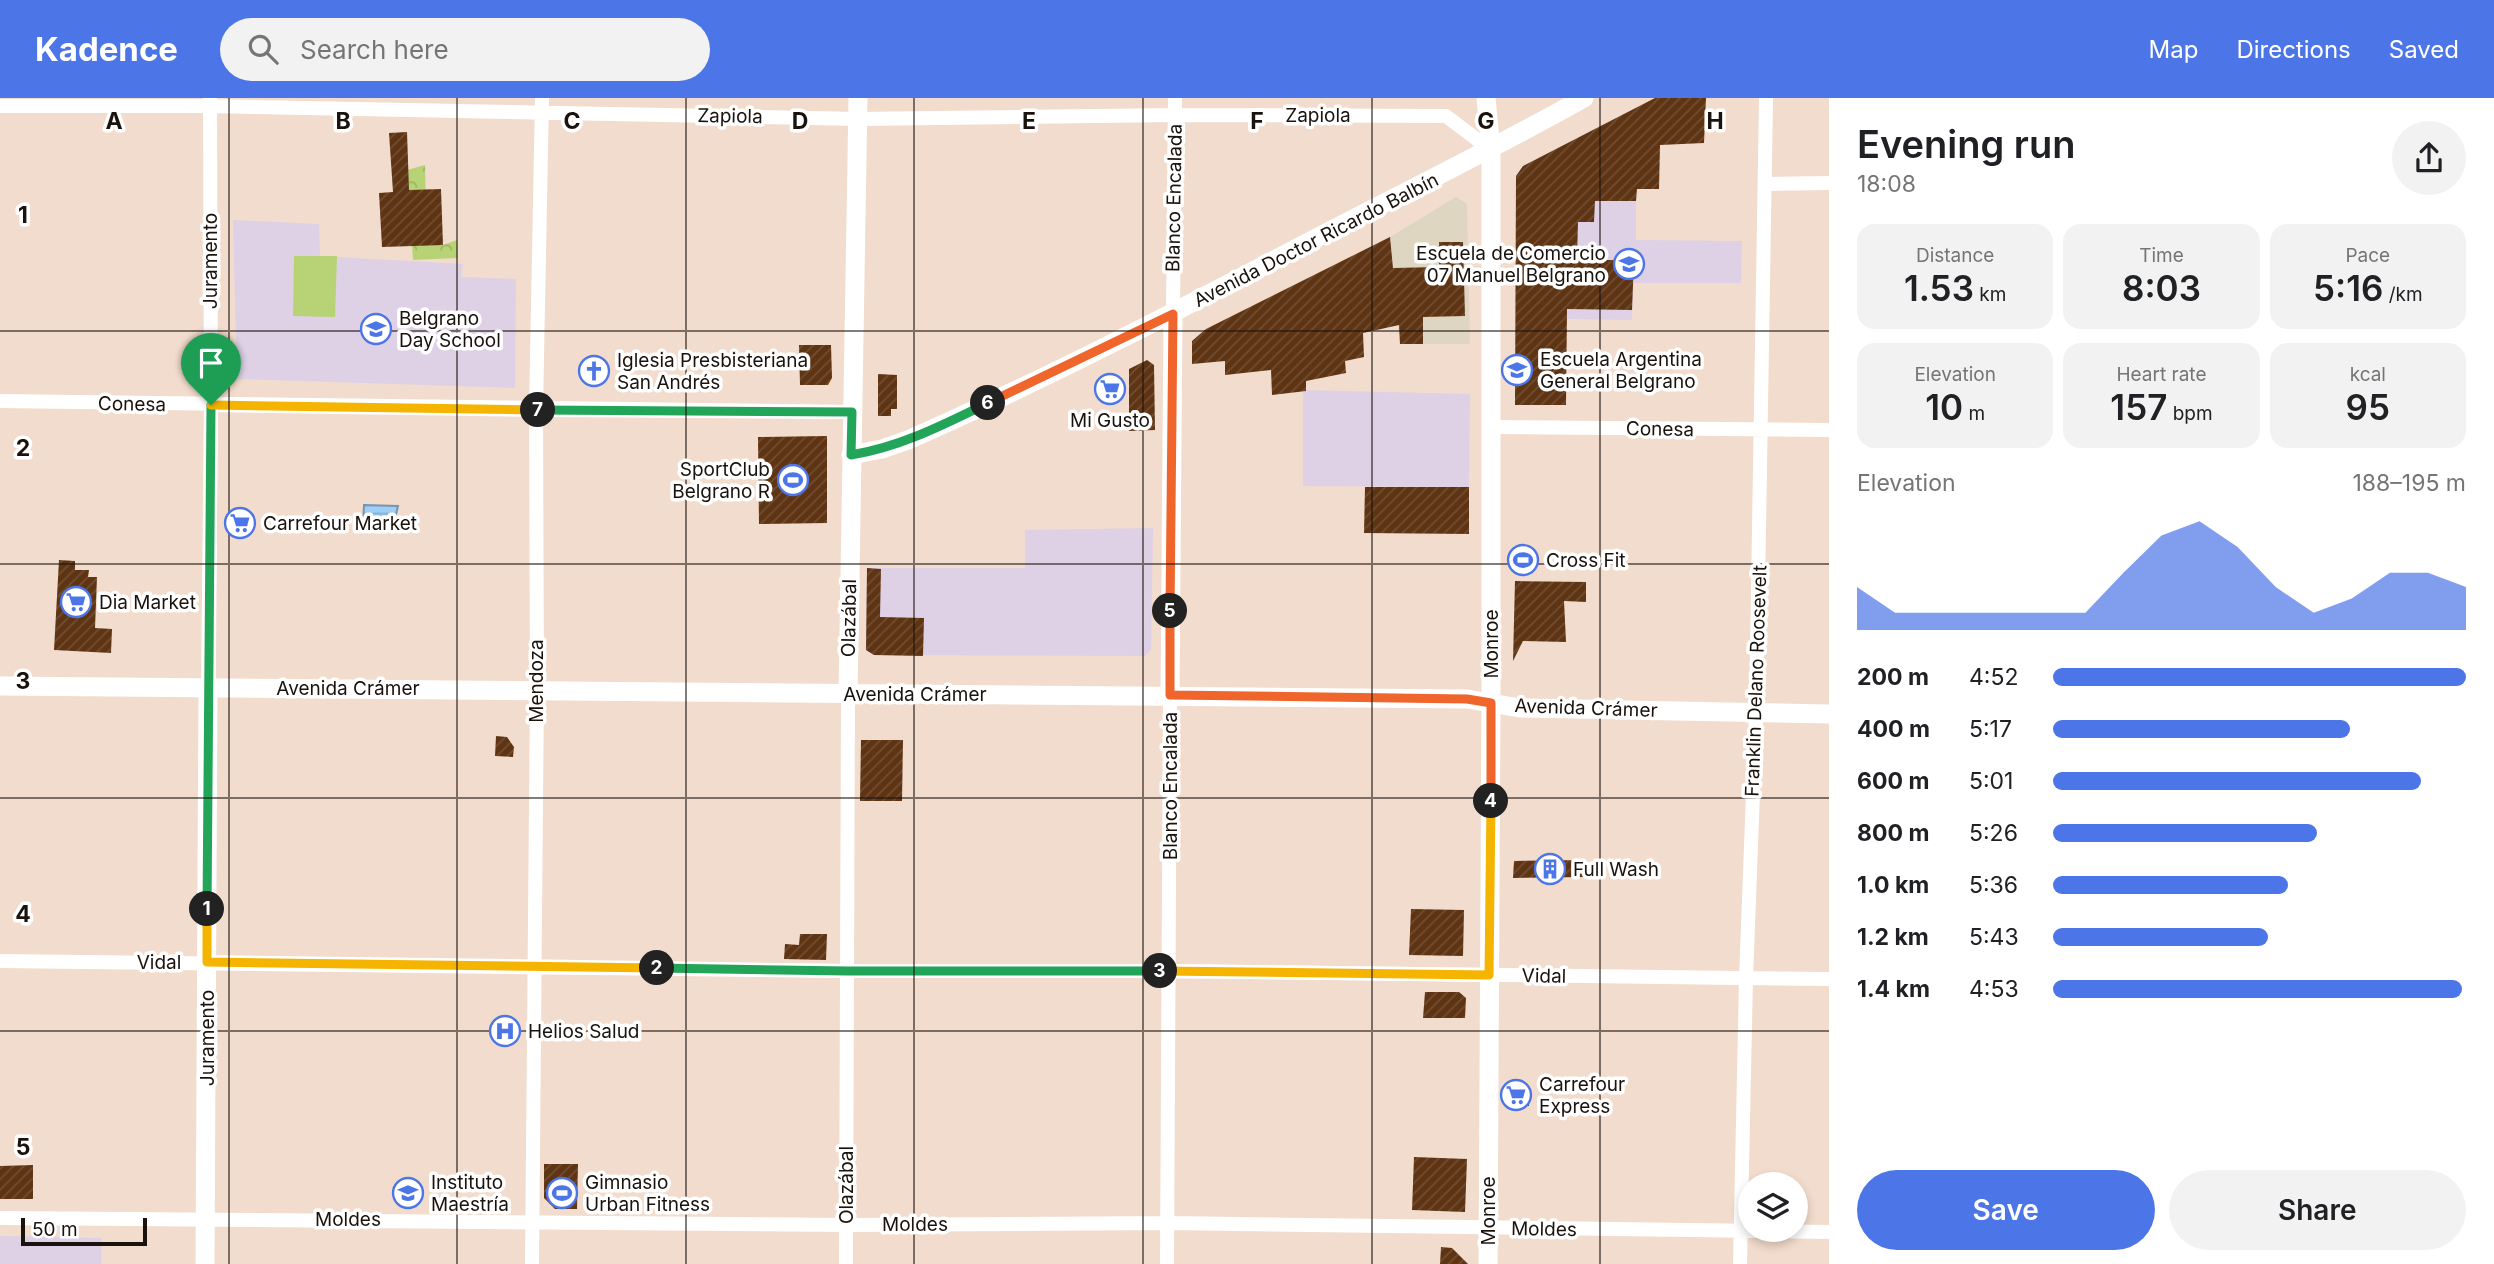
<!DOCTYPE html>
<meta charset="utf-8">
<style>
:root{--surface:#fff;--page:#f2f2f2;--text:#202124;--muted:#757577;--accent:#4c75e8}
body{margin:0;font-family:Inter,sans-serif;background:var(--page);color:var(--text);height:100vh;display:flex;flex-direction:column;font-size:26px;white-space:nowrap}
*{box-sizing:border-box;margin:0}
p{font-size:23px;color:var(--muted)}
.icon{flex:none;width:38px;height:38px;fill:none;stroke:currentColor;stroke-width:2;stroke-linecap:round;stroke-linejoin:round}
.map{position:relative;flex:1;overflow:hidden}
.panel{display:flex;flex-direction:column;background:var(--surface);width:665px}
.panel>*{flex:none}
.tools{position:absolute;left:1738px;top:1074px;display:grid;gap:14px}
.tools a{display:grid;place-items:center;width:70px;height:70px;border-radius:50%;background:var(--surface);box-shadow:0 4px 10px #0003;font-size:35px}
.scale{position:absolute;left:21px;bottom:18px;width:126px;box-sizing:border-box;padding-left:7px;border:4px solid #19120d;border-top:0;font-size:19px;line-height:24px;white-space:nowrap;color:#19120d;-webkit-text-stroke:5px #fff;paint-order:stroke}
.pin{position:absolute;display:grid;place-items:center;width:60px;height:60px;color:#fff;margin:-72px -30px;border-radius:50% 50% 50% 0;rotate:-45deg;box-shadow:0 0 7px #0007}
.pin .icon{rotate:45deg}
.km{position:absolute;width:35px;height:35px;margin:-18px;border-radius:50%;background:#222;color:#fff;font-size:19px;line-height:35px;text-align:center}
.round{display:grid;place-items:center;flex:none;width:74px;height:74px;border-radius:37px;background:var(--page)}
.summary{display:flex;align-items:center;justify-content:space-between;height:119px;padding:0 28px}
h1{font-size:38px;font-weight:600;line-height:52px}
.metrics{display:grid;grid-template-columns:repeat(3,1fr);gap:10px;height:119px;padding:7px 28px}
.metrics div{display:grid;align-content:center;border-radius:18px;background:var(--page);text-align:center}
.metrics b{font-size:35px;font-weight:600}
.metrics small{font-size:19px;font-weight:400}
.metrics p{font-size:19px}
.chart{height:196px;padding:14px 28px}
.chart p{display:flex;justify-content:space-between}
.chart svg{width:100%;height:126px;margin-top:7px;fill:var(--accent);opacity:.7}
.primary-button{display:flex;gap:14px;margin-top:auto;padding:14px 28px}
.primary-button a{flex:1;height:80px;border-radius:42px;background:var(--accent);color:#fff;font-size:28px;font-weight:600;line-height:80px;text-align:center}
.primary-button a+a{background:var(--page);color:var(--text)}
ul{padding:0 28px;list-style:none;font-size:23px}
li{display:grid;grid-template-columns:112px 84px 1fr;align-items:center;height:52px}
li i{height:18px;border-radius:9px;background:var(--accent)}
header{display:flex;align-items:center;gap:42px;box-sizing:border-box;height:98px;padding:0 35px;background:var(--accent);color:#fff}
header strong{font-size:33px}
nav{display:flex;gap:38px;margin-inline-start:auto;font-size:24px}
.search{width:490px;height:63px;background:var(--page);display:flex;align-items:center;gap:18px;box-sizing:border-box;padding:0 24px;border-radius:38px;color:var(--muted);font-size:26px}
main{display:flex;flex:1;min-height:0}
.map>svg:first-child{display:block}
</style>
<header>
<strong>Kadence</strong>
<div class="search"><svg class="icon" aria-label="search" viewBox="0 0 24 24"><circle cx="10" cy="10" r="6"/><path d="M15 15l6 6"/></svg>Search here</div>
<nav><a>Map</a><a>Directions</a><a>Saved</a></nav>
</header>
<main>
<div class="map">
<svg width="1829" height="1166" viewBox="0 0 1829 1166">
<defs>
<pattern id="park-crowns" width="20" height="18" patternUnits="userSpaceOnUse" patternTransform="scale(1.75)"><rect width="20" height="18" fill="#b8d375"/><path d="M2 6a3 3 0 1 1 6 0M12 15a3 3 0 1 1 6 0" fill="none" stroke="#9eb464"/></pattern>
<pattern id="water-rules" width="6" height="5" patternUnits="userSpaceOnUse" patternTransform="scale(1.75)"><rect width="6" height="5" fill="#9ecdf6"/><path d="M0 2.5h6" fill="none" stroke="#88afd2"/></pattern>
<pattern id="building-hatch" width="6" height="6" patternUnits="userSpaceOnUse" patternTransform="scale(1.75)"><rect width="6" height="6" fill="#5e3413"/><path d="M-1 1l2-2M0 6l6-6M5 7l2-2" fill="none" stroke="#704e34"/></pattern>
</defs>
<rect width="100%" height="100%" fill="#f2dccd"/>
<!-- commercial -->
<path fill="#dfd6c1" d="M1456,99L1467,106L1470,246H1400L1390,139Z"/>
<!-- education -->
<path fill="#ded1e5" d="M1595,103H1636V142L1742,143L1741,185H1633L1632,222L1516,220L1577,147L1578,124Z
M233,122L319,126L320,158L463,166L461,179L516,181L515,290L237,281Z
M1303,292L1470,296L1469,389L1303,388Z
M1153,430L1151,552L1145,558L874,557L866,552L867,470H1025V432Z
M0,1138L102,1140L101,1166H0Z"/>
<!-- park -->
<path fill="url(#park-crowns)" d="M425,67L427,147H443L457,142L458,160L413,162L407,72Z"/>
<!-- pitch -->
<path fill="#b8d375" d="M294,158H337L335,219L293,218Z"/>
<!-- water -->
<path fill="url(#water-rules)" stroke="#7695b0" stroke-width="2" d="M364,407L398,408L393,429L363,426Z"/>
<!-- building -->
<path fill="url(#building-hatch)" d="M1655,0H1706L1704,45L1660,47L1659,91H1637L1636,103H1595L1594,124H1578L1577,162H1634L1632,212L1567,211L1566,307H1515L1516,78L1523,68Z
M407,34L409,92L441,91L443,147L382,149L379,95L393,94L389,35Z
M1390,139L1393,170L1439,169V144H1463L1465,218L1423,219V246H1400L1399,227L1363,235L1364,259L1345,263L1346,275L1306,283V293L1272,297L1271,272L1225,277V263L1192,266V243L1206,231Z
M799,247H831L832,280L828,287H800Z
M1147,262L1154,267L1155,332L1129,333V271Z
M878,276L897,277V311H891V318H878Z
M827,338V425L759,426L758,339Z
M1365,389H1469V436L1364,435Z
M59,462L75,463V472H89L88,479H97L95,530L112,531L111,555L54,552Z
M867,470L881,471L880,519L924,520L923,558L874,557L866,552Z
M1515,483L1586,484V504L1564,503L1566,544L1523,543L1513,563Z
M496,638L507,639L514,649L513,659L495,658Z
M861,642H903L902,703H860Z
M1586,762V779L1513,780L1514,763Z
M1411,811L1464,812L1463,858L1409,857Z
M800,836H827L826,862L784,861L785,846L799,847Z
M1425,894H1459L1466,900L1465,920H1423Z
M1510,988H1529V1008H1510Z
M1414,1059L1467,1061L1465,1114L1412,1112Z
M544,1066H578L577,1111H555L544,1100Z
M33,1067V1101H0V1068Z
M1441,1149L1452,1150L1468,1166H1440Z"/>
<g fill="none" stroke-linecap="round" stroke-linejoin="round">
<!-- street -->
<path stroke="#fff" stroke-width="14" d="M0,8H209L858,21L1175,17L1446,18L1491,52
M1765,86L1829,85
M1173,216L1175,0
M0,303L852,314
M1491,329L1829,332
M208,589L211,308L210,1
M0,863L847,873H1169L1829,881
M0,1120L846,1127L1168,1125L1829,1134
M532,1166L537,591L536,311L542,0
M846,1166L848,596
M1167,1166L1170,597
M1740,1166L1746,881L1756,615L1766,0"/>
<!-- secondary -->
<path stroke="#fff" stroke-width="19" d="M1486,0L1491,52V605L1488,1166
M851,357L882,351L908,342C1044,282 1175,214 1307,145C1399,97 1493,51 1584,0
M0,588L1467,601L1520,610L1829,616
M848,596L858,0
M1170,597L1173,216
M205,1166L208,589"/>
</g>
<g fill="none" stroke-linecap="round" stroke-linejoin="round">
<!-- split-1 casing -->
<g stroke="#fff" stroke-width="14">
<path id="split-1" d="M207,811L211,307"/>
</g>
<!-- split-2 casing -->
<g stroke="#fff" stroke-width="14">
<path id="split-2" d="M207,811V864L657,870"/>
</g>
<!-- split-3 casing -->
<g stroke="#fff" stroke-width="14">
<path id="split-3" d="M657,870L847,873H1160"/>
</g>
<!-- split-4 casing -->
<g stroke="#fff" stroke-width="14">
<path id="split-4" d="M1160,873L1489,877L1491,703"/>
</g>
<!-- split-5 casing -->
<g stroke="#fff" stroke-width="14">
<path id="split-5" d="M1170,513V597L1467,601L1491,605V703"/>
</g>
<!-- split-6 casing -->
<g stroke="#fff" stroke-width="14">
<path id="split-6" d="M988,305L1173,216L1170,513"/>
</g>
<!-- split-7 casing -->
<g stroke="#fff" stroke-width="14">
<path id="split-7" d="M538,312L852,314L851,357C900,349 943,327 988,305"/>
</g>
<!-- split-8 casing -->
<g stroke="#fff" stroke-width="14">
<path id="split-8" d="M211,307L538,312"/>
</g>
<!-- split-1 -->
<use href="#split-1" stroke="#22a559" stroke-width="9"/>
<!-- split-2 -->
<use href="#split-2" stroke="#f5b400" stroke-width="9"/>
<!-- split-3 -->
<use href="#split-3" stroke="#22a559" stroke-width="9"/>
<!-- split-4 -->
<use href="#split-4" stroke="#f5b400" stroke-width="9"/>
<!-- split-5 -->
<use href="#split-5" stroke="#f0652b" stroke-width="9"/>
<!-- split-6 -->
<use href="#split-6" stroke="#f0652b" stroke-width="9"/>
<!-- split-7 -->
<use href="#split-7" stroke="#22a559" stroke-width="9"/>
<!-- split-8 -->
<use href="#split-8" stroke="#f5b400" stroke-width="9"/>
</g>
<!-- grid -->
<path fill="none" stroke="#19120d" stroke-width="2" stroke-opacity="0.55" d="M229,0V1166M457,0V1166M686,0V1166M914,0V1166M1143,0V1166M1372,0V1166M1600,0V1166M0,233H1829M0,466H1829M0,700H1829M0,933H1829"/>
<!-- icons -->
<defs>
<g id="school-ring" transform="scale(1.575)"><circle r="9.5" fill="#fff" stroke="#4c75e8" stroke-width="1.5"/><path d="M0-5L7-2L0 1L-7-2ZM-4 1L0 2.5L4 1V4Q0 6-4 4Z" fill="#4c75e8"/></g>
<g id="church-ring" transform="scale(1.575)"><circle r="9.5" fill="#fff" stroke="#4c75e8" stroke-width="1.5"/><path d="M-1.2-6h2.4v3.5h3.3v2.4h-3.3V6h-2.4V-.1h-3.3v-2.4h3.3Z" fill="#4c75e8"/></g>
<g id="supermarket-ring" transform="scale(1.575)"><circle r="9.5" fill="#fff" stroke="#4c75e8" stroke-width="1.5"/><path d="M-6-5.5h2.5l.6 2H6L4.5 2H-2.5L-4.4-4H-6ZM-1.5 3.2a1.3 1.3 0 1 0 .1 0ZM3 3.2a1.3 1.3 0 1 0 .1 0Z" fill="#4c75e8"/></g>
<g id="stadium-ring" transform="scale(1.575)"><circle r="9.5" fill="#fff" stroke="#4c75e8" stroke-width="1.5"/><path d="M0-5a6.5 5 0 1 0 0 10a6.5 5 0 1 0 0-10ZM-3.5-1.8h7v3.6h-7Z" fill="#4c75e8"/></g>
<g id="building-ring" transform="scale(1.575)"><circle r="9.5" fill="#fff" stroke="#4c75e8" stroke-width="1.5"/><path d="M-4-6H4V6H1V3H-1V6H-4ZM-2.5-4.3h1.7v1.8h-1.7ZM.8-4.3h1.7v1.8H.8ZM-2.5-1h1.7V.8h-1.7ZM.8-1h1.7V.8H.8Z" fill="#4c75e8"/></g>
<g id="hospital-ring" transform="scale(1.575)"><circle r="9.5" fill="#fff" stroke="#4c75e8" stroke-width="1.5"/><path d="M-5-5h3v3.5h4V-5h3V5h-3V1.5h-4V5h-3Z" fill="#4c75e8"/></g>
</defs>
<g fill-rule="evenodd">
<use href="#school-ring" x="1629" y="166"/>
<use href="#school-ring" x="376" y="231"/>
<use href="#school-ring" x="1517" y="272"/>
<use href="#church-ring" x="594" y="273"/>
<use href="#supermarket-ring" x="1110" y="291"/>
<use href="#stadium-ring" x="793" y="382"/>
<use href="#supermarket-ring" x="240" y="425"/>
<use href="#stadium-ring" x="1523" y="462"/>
<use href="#supermarket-ring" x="76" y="504"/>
<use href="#building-ring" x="1550" y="771"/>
<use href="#hospital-ring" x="505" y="933"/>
<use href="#supermarket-ring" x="1516" y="997"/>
<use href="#school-ring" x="408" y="1095"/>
<use href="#stadium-ring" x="562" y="1095"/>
</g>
<g text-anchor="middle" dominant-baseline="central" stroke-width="7" stroke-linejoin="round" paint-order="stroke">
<!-- street labels -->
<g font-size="19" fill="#19120d" stroke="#fff">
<text x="1318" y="17">Zapiola</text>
<text transform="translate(730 18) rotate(1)">Zapiola</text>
<text transform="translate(1174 100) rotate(-89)">Blanco Encalada</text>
<text transform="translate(1316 142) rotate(-27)">Avenida Doctor Ricardo Balbín</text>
<text transform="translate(210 163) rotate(-90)">Juramento</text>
<text transform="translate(132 306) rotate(1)">Conesa</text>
<text transform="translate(1660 331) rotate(1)">Conesa</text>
<text transform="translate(849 520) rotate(-89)">Olazábal</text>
<text transform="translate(1491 546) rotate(-90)">Monroe</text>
<text transform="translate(536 583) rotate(-90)">Mendoza</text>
<text transform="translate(1756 583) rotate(-88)">Franklin Delano Roosevelt</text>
<text x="348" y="590">Avenida Crámer</text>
<text x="915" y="596">Avenida Crámer</text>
<text transform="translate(1586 610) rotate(2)">Avenida Crámer</text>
<text transform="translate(1170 688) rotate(-90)">Blanco Encalada</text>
<text x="159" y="864">Vidal</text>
<text transform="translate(1544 878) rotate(1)">Vidal</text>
<text transform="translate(207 940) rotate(-90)">Juramento</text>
<text transform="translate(846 1087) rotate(-90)">Olazábal</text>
<text transform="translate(1488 1113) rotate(-90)">Monroe</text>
<text x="348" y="1121">Moldes</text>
<text x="915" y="1126">Moldes</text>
<text transform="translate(1544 1131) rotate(1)">Moldes</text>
</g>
<!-- poi labels -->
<g font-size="19" fill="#19120d" stroke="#fff" text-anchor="start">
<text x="1606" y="155" text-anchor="end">Escuela de Comercio<tspan x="1606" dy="22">07 Manuel Belgrano</tspan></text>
<text x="399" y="220">Belgrano<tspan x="399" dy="22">Day School</tspan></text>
<text x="1540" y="261">Escuela Argentina<tspan x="1540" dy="22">General Belgrano</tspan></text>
<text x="617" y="262">Iglesia Presbisteriana<tspan x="617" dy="22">San Andrés</tspan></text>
<text x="1110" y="322" text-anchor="middle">Mi Gusto</text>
<text x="770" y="371" text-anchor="end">SportClub<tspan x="770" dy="22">Belgrano R</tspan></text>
<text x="263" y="425">Carrefour Market</text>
<text x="1546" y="462">Cross Fit</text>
<text x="99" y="504">Dia Market</text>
<text x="1573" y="771">Full Wash</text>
<text x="528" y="933">Helios Salud</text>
<text x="1539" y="986">Carrefour<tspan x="1539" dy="22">Express</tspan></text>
<text x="431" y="1084">Instituto<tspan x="431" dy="22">Maestría</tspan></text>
<text x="585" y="1084">Gimnasio<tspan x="585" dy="22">Urban Fitness</tspan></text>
</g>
</g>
<g font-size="23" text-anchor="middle" font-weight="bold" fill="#19120d" stroke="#fff" stroke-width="7" stroke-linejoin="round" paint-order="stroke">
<text x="114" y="31">A</text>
<text x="343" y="31">B</text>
<text x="572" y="31">C</text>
<text x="800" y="31">D</text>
<text x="1029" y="31">E</text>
<text x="1257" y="31">F</text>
<text x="1486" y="31">G</text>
<text x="1715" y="31">H</text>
<text x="23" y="125">1</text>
<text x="23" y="358">2</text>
<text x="23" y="591">3</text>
<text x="23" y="824">4</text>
<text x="23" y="1057">5</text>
</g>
</svg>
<div class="tools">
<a><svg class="icon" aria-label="layers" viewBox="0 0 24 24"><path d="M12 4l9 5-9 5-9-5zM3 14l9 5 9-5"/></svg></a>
</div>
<div class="scale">50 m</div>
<div class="pin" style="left:211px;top:307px;background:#1e9e55"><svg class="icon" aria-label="arrive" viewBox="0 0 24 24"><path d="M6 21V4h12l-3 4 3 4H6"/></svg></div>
<b class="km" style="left:207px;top:811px">1</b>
<b class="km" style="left:657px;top:870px">2</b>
<b class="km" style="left:1160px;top:873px">3</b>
<b class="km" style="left:1491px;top:703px">4</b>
<b class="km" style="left:1170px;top:513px">5</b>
<b class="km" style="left:988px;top:305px">6</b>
<b class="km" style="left:538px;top:312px">7</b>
</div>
<section class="panel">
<div class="summary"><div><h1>Evening run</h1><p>18:08</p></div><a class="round"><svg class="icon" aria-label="share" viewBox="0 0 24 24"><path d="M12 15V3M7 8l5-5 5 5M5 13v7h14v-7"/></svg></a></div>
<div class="metrics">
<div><p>Distance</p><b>1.53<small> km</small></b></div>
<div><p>Time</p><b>8:03</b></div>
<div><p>Pace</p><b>5:16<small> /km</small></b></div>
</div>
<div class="metrics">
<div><p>Elevation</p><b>10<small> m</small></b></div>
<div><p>Heart rate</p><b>157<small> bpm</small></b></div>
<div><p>kcal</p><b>95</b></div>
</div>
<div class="chart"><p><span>Elevation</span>188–195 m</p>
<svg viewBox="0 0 160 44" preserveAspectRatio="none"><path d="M0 44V29L10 38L20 38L30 38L40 38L50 38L60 38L70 24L80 11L90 6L100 15L110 29L120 38L130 33L140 24L150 24L160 29V44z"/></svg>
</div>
<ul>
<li><b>200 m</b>4:52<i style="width:100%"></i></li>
<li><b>400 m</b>5:17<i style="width:72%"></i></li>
<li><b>600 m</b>5:01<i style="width:89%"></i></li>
<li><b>800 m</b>5:26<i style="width:64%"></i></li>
<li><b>1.0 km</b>5:36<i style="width:57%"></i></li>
<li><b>1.2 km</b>5:43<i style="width:52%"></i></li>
<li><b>1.4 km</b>4:53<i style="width:99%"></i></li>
</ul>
<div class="primary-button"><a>Save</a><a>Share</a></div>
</section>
</main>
